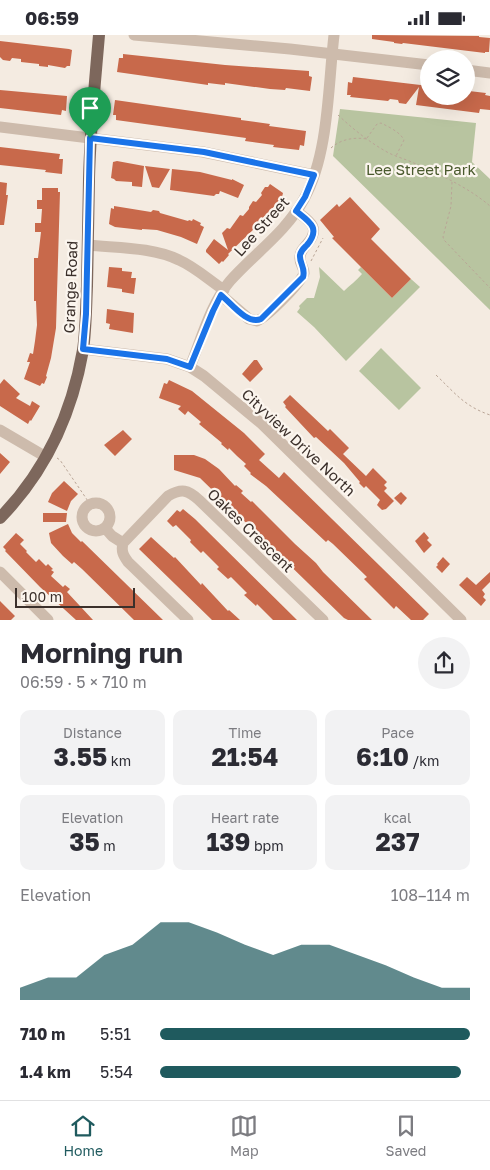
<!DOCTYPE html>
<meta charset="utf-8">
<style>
:root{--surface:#fff;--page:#f2f2f3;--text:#2b2b33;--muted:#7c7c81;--line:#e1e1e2;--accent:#1f5a5e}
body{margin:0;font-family:"Golos Text",sans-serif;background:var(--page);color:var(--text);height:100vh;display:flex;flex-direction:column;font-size:19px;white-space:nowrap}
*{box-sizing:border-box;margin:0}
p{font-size:16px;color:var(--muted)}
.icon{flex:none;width:28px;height:28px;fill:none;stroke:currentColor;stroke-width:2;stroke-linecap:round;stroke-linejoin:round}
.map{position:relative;height:585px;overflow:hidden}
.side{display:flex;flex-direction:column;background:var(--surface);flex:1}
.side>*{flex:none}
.fabs{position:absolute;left:420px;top:15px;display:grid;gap:10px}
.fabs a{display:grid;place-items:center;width:55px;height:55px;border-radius:50%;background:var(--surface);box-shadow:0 5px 20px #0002;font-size:25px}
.scale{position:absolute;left:15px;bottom:12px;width:120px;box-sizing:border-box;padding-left:5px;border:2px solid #3b302b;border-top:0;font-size:14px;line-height:18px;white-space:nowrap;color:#3b302b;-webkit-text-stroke:4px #fbf5ee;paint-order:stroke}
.pin{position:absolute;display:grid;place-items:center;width:42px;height:42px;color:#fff;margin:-51px -21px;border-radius:50% 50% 50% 0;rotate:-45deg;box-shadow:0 0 5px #0007}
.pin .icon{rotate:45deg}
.round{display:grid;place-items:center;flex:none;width:52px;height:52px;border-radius:26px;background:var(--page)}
.overview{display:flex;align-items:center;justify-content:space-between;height:85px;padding:0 20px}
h1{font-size:28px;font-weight:700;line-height:38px}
.metrics{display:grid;grid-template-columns:repeat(3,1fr);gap:8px;height:85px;padding:5px 20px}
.metrics div{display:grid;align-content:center;border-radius:10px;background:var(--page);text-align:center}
.metrics b{font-size:25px;font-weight:700}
.metrics small{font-size:14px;font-weight:400}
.metrics p{font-size:14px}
.chart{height:140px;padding:10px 20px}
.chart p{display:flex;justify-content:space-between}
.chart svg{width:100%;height:90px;margin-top:5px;fill:var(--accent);opacity:.7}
ul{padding:0 20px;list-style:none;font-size:16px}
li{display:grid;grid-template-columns:80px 60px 1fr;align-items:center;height:38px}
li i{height:12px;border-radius:6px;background:var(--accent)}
.status{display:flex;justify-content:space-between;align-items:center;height:35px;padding:0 25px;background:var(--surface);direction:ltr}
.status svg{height:14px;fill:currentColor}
.tabs{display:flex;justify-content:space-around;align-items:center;height:70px;border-top:1px solid var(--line);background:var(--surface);font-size:14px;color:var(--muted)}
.tabs a{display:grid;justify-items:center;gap:2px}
.tabs .current{color:var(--accent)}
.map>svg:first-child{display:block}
</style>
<div class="status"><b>06:59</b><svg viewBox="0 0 49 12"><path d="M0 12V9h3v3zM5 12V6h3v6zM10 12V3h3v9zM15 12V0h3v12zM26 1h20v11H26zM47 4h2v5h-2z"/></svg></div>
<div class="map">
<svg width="490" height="585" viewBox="0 0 490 585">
<rect width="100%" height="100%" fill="#f4ebe1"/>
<!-- green -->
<path fill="#b8c4a0" d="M340,74L476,88L472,127L490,144V275L333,121Z
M319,232L344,256C350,250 356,246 362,239L358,235L361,232L392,263L411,244L420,252L346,326L314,292L297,277L300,273L299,271L307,263H314L320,242Z
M381,313L421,353L399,375L359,336Z"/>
<!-- building -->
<path fill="#c8694b" d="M372,0L479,1V2L490,3L489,17H485V18L403,8L402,9L394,8V7L372,4Z
M0,6L69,14L72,15L70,31H67L65,33L48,30V32L39,31V29L21,27V24L12,23L10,26L3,25L0,22Z
M123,19L225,30L309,36V41L312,42L310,56L286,53L285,55L270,54L225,48V50L208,48V50L117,37L119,23H123Z
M353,42L429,51V61H466V56H469L486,58L485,60L490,61V75L480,74L479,78L416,70L419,52L406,69L399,68L398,65L390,64L388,66L350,62L351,60H347L348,47L352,48Z
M0,55L67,61L66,76L62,75L61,80L0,73Z
M115,65L241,83V85L270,89L269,91L306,96L304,111L300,110L299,115L273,112L274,110L245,106L246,103L116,85V80H113Z
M0,112L60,119L59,124H63L62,139L45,137L46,135L0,130Z
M117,126L144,131L142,152L132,151V147L116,146L114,144L111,143L113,127Z
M145,131L170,134L159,153L152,152Z
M172,134L200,137L232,145V144L244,150L238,163L220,156L219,159H216L214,161L170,155Z
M0,147L7,148L6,160H8L4,190H0Z
M270,149L283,158L282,162L260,188L228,219L229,220L223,227L222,226L219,229L206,217V215L214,204L228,215L222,198L227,193L230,194L240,180L243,181L249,174V172L253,166L256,167L262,160L261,158L265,152H268Z
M42,153H58V157H60L56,293L51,323L46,341L47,342L44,349L42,348L40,351L24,344L30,327H27L30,318L33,319L35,306L37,290L36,266H34V223H38L41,197H35V188H41L42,174H37V165H42Z
M350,162L380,194L371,204L411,244L392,263L332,203L334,202L320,185L337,169L339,172Z
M114,171L151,177L153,175L159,176L160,178L188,186L189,185L192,186L193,184L201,188L200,190L204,192L197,209L181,202L157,195L142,194V195L115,192L109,189L111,173L114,174Z
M109,232L122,233V236L132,237L131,243H136L134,259L122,257V254L107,252Z
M107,274L134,278L133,298L109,294L110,289L106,288Z
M254,325H257L263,334L250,347L242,339Z
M4,344L20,359L16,363L30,371L32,366L40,371L31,386L30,385L28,389L0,371V349Z
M169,345L192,356L244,398L265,419L259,425L279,443L284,437L429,579L423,585H411L396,571L394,574L364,544L367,542L333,509L328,505L326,507L266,451L250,439L251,438L244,431L246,429L237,421L229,413L228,415L221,409L222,408L199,389L201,387L188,376L185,380L178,374L181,371L159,363L164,348L167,349Z
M290,360L328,396L330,394L349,413L343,419L366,441L373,433L387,447L384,450L387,453L384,456L394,466L386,474L382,475L377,470L380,465L366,451L364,453L359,448L360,447L344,428L316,402L314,403L285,372L286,371L283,367Z
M123,395L132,404L115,421L104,410Z
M0,418L10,427L0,439Z
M174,420H194L205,424L219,434L235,451L236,450L243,456L241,458L251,467L252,466L295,509L316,528L323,537L372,585H348L344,583L200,443L174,435Z
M64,446L78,459L71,466L67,476L48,467L52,458Z
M401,457L407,463L401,470L394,463Z
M183,474L195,484L297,585H273L257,569L256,571L244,560L247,558L231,542L228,544L217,534L219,532L203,516L201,518L190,507L191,505L176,490L173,492L167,486L177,475L180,477Z
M43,478H67L66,487H43Z
M68,489L72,498L81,507L82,506L163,585H134L82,534L74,527L72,529L63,521L51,508L49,498Z
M424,497L429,503L427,505L432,510L424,518L415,506Z
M16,498L24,505L20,509L27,516L26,517L36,527L39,524L46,531L48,529L53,534L51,535L54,537L51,541L63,552L65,550L70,554L67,557L93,585H76L40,552L5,516L6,515L3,512Z
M151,502L174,523L175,522L201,550L202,548L228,576L229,575L240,585H212L139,514Z
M443,522L450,529L442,538L436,532L438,530L437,529Z
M490,537V547L482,555L485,559L483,562L486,565L481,571L459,550L467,542L476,550Z
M0,566L15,581L11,585H0Z"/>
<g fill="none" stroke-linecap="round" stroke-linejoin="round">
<!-- path -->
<path stroke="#b9a596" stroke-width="1" stroke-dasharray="2.5 2.5" stroke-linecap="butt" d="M338,80C353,94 369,107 387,117C396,122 406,124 416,129C441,140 469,153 490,171
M367,103L377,89L381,88C389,92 400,97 404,105L396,121
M331,113C341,104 354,102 367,104
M426,144L430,136
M452,147L451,171L443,202L444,205L490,253
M311,226L323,203
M436,340C455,358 464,371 490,380
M57,423L60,425L90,469"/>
<!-- minor -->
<path stroke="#cdbbac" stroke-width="11" d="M134,0L290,14L429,30
M466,35L490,38
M0,92L203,117L314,140
M88,210C116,213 153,212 179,225C195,232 209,245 224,255
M221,260L249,284L257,286C267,282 301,248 304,238C304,232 299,228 300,222C300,216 304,213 308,208C321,192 309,186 296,176
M83,314L167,324L190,332L204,341L262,389L461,585
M190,332C201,305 211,268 230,246C255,218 286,197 304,164C329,119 328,51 334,0
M0,395L46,422
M82 482a14 14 0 1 1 28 0a14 14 0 1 1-28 0Z
M105,493L112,501L123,508
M0,537L48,585
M188,585L128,527C123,520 121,516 123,508L168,461C182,453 188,455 199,465L323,585"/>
<!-- major -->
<path stroke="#7d675c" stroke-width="12" d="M0,483C45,437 72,378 83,315C86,294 86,272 87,251C88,215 88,180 89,144C90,96 95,48 99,0"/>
</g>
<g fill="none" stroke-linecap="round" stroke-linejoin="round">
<!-- route casing -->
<g stroke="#fff" stroke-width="10">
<path id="route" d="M90,103L204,117L314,140L305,162L296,176C310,187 321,193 307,210C304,213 301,215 300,220C299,228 306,233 303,242L261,284C247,290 231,268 221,260L213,276L190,332L167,324L83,314L86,279Z"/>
</g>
<!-- route -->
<use href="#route" stroke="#1a73e8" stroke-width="6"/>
</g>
<g text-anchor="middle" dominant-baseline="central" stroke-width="4.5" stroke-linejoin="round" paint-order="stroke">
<!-- park labels -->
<g font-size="15" fill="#4a5a2e" stroke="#fbf5ee">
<text x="421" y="134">Lee Street Park</text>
</g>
<!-- street labels -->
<g font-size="15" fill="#3b302b" stroke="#fbf5ee">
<text transform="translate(261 191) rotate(-48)">Lee Street</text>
<text transform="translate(70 252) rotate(-88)">Grange Road</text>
<text transform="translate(299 407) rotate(43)">Cityview Drive North</text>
<text transform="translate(251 495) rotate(44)">Oakes Crescent</text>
</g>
</g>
</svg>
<div class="fabs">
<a><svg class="icon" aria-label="layers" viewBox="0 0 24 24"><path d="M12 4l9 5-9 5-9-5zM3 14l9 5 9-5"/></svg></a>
</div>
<div class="scale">100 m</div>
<div class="pin" style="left:90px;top:103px;background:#1e9e55"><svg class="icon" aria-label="arrive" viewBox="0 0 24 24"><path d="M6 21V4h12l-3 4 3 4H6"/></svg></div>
</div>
<section class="side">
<div class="overview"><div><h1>Morning run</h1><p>06:59 · 5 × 710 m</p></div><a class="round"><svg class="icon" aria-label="share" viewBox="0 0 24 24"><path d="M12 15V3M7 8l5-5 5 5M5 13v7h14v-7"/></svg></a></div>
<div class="metrics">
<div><p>Distance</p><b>3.55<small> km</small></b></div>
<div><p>Time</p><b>21:54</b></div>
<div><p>Pace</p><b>6:10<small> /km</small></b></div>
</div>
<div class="metrics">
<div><p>Elevation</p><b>35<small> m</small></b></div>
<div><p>Heart rate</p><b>139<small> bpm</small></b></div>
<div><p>kcal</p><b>237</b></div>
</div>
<div class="chart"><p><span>Elevation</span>108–114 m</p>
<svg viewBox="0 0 160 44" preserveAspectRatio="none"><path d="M0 44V38L10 33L20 33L30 22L40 17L50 6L60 6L70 11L80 17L90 22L100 17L110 17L120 22L130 27L140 33L150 38L160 38V44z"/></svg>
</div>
<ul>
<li><b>710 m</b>5:51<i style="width:100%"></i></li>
<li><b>1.4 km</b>5:54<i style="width:97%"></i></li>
</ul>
</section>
<nav class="tabs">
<a class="current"><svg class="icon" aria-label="home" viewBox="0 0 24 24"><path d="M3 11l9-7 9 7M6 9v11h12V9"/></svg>Home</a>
<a><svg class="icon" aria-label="map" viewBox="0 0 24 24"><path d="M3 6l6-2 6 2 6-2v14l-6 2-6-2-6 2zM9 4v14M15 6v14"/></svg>Map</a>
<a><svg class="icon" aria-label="saved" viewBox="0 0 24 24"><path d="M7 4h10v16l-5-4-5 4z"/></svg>Saved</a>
</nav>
